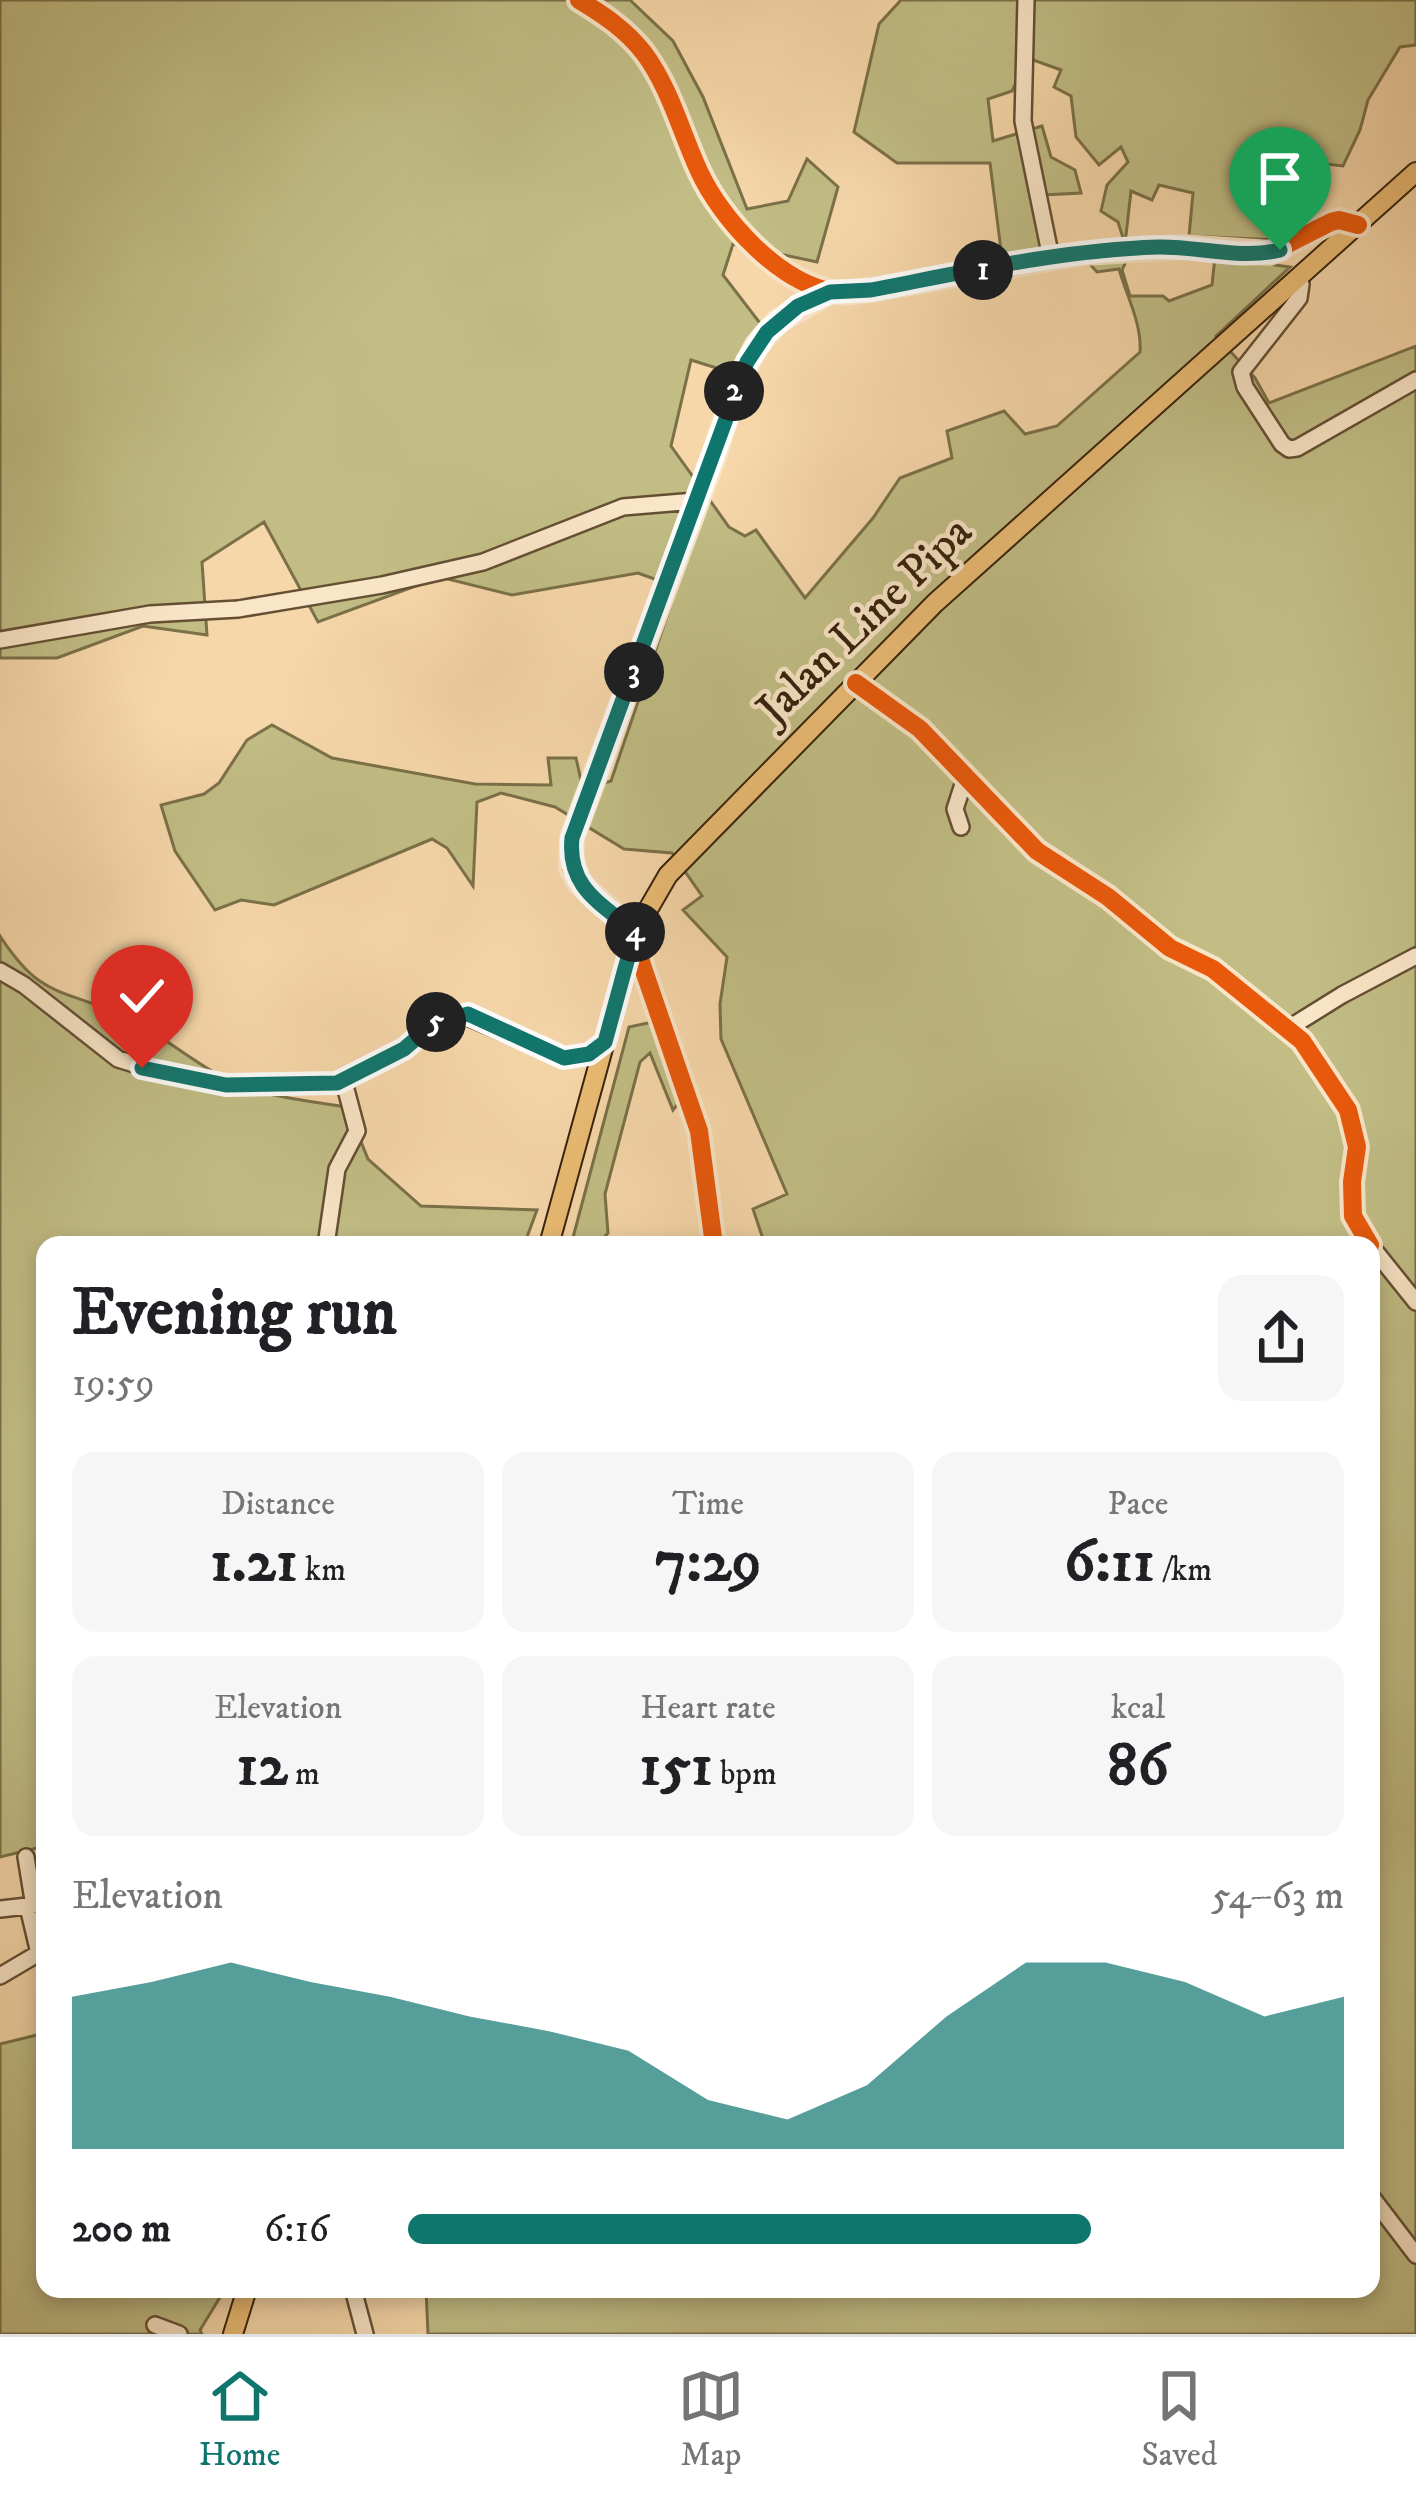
<!DOCTYPE html>
<meta charset="utf-8">
<style>
:root{--surface:#fff;--page:#f6f6f6;--text:#202124;--muted:#757577;--line:#e0e0e0;--accent:#0f766e}
body{margin:0;font-family:"IM FELL DW Pica",serif;background:var(--page);color:var(--text);height:100vh;display:flex;flex-direction:column;font-size:45px;white-space:nowrap}
*{box-sizing:border-box;margin:0}
p{font-size:39px;color:var(--muted)}
.icon{flex:none;width:66px;height:66px;fill:none;stroke:currentColor;stroke-width:2;stroke-linecap:round;stroke-linejoin:round}
.map{position:relative;flex:1;overflow:hidden}
.sheet{position:absolute;left:36px;top:1236px;width:1344px;height:1062px;display:flex;flex-direction:column;background:var(--surface);border-radius:24px;box-shadow:0 6px 18px #0003}
.sheet>*{flex:none}
.pin{position:absolute;display:grid;place-items:center;width:102px;height:102px;color:#fff;margin:-123px -51px;border-radius:50% 50% 50% 0;rotate:-45deg;box-shadow:0 0 12px #0007}
.pin .icon{rotate:45deg}
.km{position:absolute;width:60px;height:60px;margin:-30px;border-radius:50%;background:#222;color:#fff;font-size:33px;line-height:60px;text-align:center}
.round{display:grid;place-items:center;flex:none;width:126px;height:126px;border-radius:24px;background:var(--page)}
.overview{display:flex;align-items:center;justify-content:space-between;height:204px;padding:0 36px}
h1{font-size:66px;font-weight:700;line-height:90px}
.stats{display:grid;grid-template-columns:repeat(3,1fr);gap:18px;height:204px;padding:12px 36px}
.stats div{display:grid;align-content:center;border-radius:24px;background:var(--page);text-align:center}
.stats b{font-size:60px;font-weight:700}
.stats small{font-size:33px;font-weight:400}
.stats p{font-size:33px}
.chart{height:336px;padding:24px 36px}
.chart p{display:flex;justify-content:space-between}
.chart svg{width:100%;height:216px;margin-top:12px;fill:var(--accent);opacity:.7}
ul{padding:0 36px;list-style:none;font-size:39px}
li{display:grid;grid-template-columns:192px 144px 1fr;align-items:center;height:90px}
li i{height:30px;border-radius:15px;background:var(--accent)}
.menu{display:flex;justify-content:space-around;align-items:center;height:168px;border-top:3px solid var(--line);background:var(--surface);font-size:33px;color:var(--muted)}
.menu a{display:grid;justify-items:center;gap:6px}
.menu .on{color:var(--accent)}
.map>svg:first-child{display:block}
</style>
<div class="map">
<svg width="1416" height="2334" viewBox="0 0 1416 2334">
<rect width="100%" height="100%" fill="#f6d7a9"/>
<filter id="stains"><feTurbulence type="fractalNoise" baseFrequency=".00167" numOctaves="4"/><feColorMatrix values="0 0 0 0 .2 0 0 0 0 .09 0 0 0 0 .02 0 0 0 .5 -.17"/></filter>
<radialGradient id="worn" r=".72"><stop offset=".6" stop-color="#630" stop-opacity="0"/><stop offset="1" stop-color="#630" stop-opacity=".3"/></radialGradient>
<!-- green -->
<path fill="#c1bd85" stroke="#7b7048" stroke-width="3" d="M0,0H630L673,41L703,97L747,209L788,201L807,159L838,187L817,262L733,244L723,275L760,323L729,372L691,360L671,446L729,527L745,536L756,530L805,598L873,518L900,478L952,458L947,431L1004,411L1025,434L1057,426L1140,352C1142,324 1127,297 1119,269L1097,272L1088,262L1129,255L1122,270L1130,296H1163L1169,301L1212,285L1215,257L1290,267L1216,336L1255,378L1269,403L1416,346V2334H428L426,2289H1371V1245H765L753,1209L787,1194L721,1039L720,1004L727,957L683,910L702,896L672,853L624,849L555,807L501,793L477,802L473,886L447,848L432,839L274,905L241,900L215,910L175,851L161,805L204,794L219,783L247,740L272,725L332,758L475,784L551,785L548,758H576L583,789L611,781L677,587L638,573L512,595L440,577L318,622L264,522L202,562L207,635L143,626L57,658H0Z
M901,0H1416V45L1400,47L1368,100L1360,130L1343,166L1293,160L1273,181L1296,233L1280,240L1189,236L1193,193L1159,185L1152,200L1131,191L1125,244L1118,222L1101,211L1107,185L1128,162L1121,147L1099,165L1076,137L1071,96L1054,87L1061,70L1028,58L1012,91L988,99L993,141L1042,126L1051,157L1075,170L1081,193L1043,195L1050,251L1002,258L990,163H897L854,132L879,24Z
M0,936C41,998 57,987 119,1014C156,1030 187,1058 222,1077C260,1097 305,1100 347,1107L368,1159L421,1206L537,1210L524,1245H45V1846L0,1857Z
M657,1021L681,1100L673,1110L650,1053L640,1062L605,1194L608,1233L597,1245H571L629,1027Z
M45,2033V2289H225L200,2330L202,2334H0V2044Z"/>
<g fill="none" stroke-linecap="round" stroke-linejoin="round">
<!-- minor casing -->
<g stroke="#654f33" stroke-width="20">
<path id="minor" d="M579,0C604,15 626,30 644,53C670,88 681,132 699,171C721,219 779,283 834,292C846,294 859,291 871,290L1083,253L1182,247L1270,253L1331,222L1339,220L1358,225
M1026,0L1023,121L1051,258
M1297,278L1301,284L1299,298L1241,372L1245,387L1282,444L1289,449L1297,448L1416,380
M0,640L150,614L238,609L382,585L483,562L623,507L695,501
M856,683L920,729L1037,851L1108,897L1170,948L1213,969L1302,1041L1348,1110L1357,1147L1352,1182L1353,1216L1370,1245
M961,827L955,809L966,775
M0,971L24,985L118,1059L170,1075L226,1085L344,1082L404,1049L434,1023L463,1015L564,1058L589,1054L605,1042
M1289,1028L1342,995L1416,956
M326,1245L337,1169L357,1131L344,1082
M714,1245L699,1131L642,965L635,932L579,883L571,868L572,838L714,456L738,381L757,345L777,322L829,292
M1371,1246L1416,1302
M26,1857L34,1906
M28,1907L39,1953L45,1958
M0,1909L45,1904
M0,1976L39,1953
M1371,2196L1416,2255
M353,2289L365,2334
M155,2325L179,2334"/>
</g>
<!-- major casing -->
<g stroke="#35220c" stroke-width="22">
<path id="major" d="M549,1245L635,932L668,875L935,603L1416,172
M233,2334L247,2289"/>
</g>
<!-- minor -->
<use href="#minor" stroke="#f9e5c7" stroke-width="15"/>
<!-- major -->
<use href="#major" stroke="#ebbc74" stroke-width="18"/>
<!-- cycleway casing -->
<g stroke="#f9e5c7" stroke-width="26">
<path id="cycleway" d="M579,0C604,15 626,30 644,53C670,88 681,132 699,171C721,219 779,283 834,292C846,294 859,291 871,290L1083,253L1182,247L1270,253L1331,222L1339,220L1358,225
M856,683L920,729L1037,851L1108,897L1170,948L1213,969L1302,1041L1348,1110L1357,1147L1352,1182L1353,1216L1370,1245
M714,1245L699,1131L642,965L635,932L579,883L571,868L572,838L714,456L738,381L757,345L777,322L829,292"/>
</g>
<!-- cycleway -->
<use href="#cycleway" stroke="#e8590c" stroke-width="18"/>
</g>
<g fill="none" stroke-linecap="round" stroke-linejoin="round">
<!-- route casing -->
<g stroke="#fff" stroke-width="24">
<path id="route" d="M142,1068L226,1085L337,1083L404,1049L434,1023L468,1014L564,1058L589,1054L605,1042L635,932C601,903 567,888 572,838L747,362L767,332L798,306L830,292L871,290C965,272 1062,250 1158,247C1198,246 1241,260 1280,250"/>
</g>
<!-- route -->
<use href="#route" stroke="#0f766e" stroke-width="15"/>
</g>
<g text-anchor="middle" dominant-baseline="central" stroke-width="9" stroke-linejoin="round" paint-order="stroke">
<!-- street labels -->
<g font-size="45" fill="#35220c" stroke="#f9e5c7">
<text transform="translate(865 621) rotate(-44)">Jalan Line Pipa</text>
</g>
</g>
<rect width="100%" height="100%" filter="url(#stains)"/>
<rect width="100%" height="100%" fill="url(#worn)"/>
</svg>
<div class="pin" style="left:1280px;top:250px;background:#1e9e55"><svg class="icon" aria-label="arrive" viewBox="0 0 24 24"><path d="M6 21V4h12l-3 4 3 4H6"/></svg></div>
<div class="pin" style="left:142px;top:1068px;background:#d93025"><svg class="icon" aria-label="check" viewBox="0 0 24 24"><path d="M5 12l5 5 9-10"/></svg></div>
<b class="km" style="left:983px;top:270px">1</b>
<b class="km" style="left:734px;top:391px">2</b>
<b class="km" style="left:634px;top:672px">3</b>
<b class="km" style="left:635px;top:932px">4</b>
<b class="km" style="left:436px;top:1022px">5</b>
<section class="sheet">
<div class="overview"><div><h1>Evening run</h1><p>19:59</p></div><a class="round"><svg class="icon" aria-label="share" viewBox="0 0 24 24"><path d="M12 15V3M7 8l5-5 5 5M5 13v7h14v-7"/></svg></a></div>
<div class="stats">
<div><p>Distance</p><b>1.21<small> km</small></b></div>
<div><p>Time</p><b>7:29</b></div>
<div><p>Pace</p><b>6:11<small> /km</small></b></div>
</div>
<div class="stats">
<div><p>Elevation</p><b>12<small> m</small></b></div>
<div><p>Heart rate</p><b>151<small> bpm</small></b></div>
<div><p>kcal</p><b>86</b></div>
</div>
<div class="chart"><p><span>Elevation</span>54–63 m</p>
<svg viewBox="0 0 160 44" preserveAspectRatio="none"><path d="M0 44V13L10 10L20 6L30 10L40 13L50 17L60 20L70 24L80 34L90 38L100 31L110 17L120 6L130 6L140 10L150 17L160 13V44z"/></svg>
</div>
<ul>
<li><b>200 m</b>6:16<i style="width:73%"></i></li>
</ul>
</section>
</div>
<nav class="menu">
<a class="on"><svg class="icon" aria-label="home" viewBox="0 0 24 24"><path d="M3 11l9-7 9 7M6 9v11h12V9"/></svg>Home</a>
<a><svg class="icon" aria-label="map" viewBox="0 0 24 24"><path d="M3 6l6-2 6 2 6-2v14l-6 2-6-2-6 2zM9 4v14M15 6v14"/></svg>Map</a>
<a><svg class="icon" aria-label="saved" viewBox="0 0 24 24"><path d="M7 4h10v16l-5-4-5 4z"/></svg>Saved</a>
</nav>
